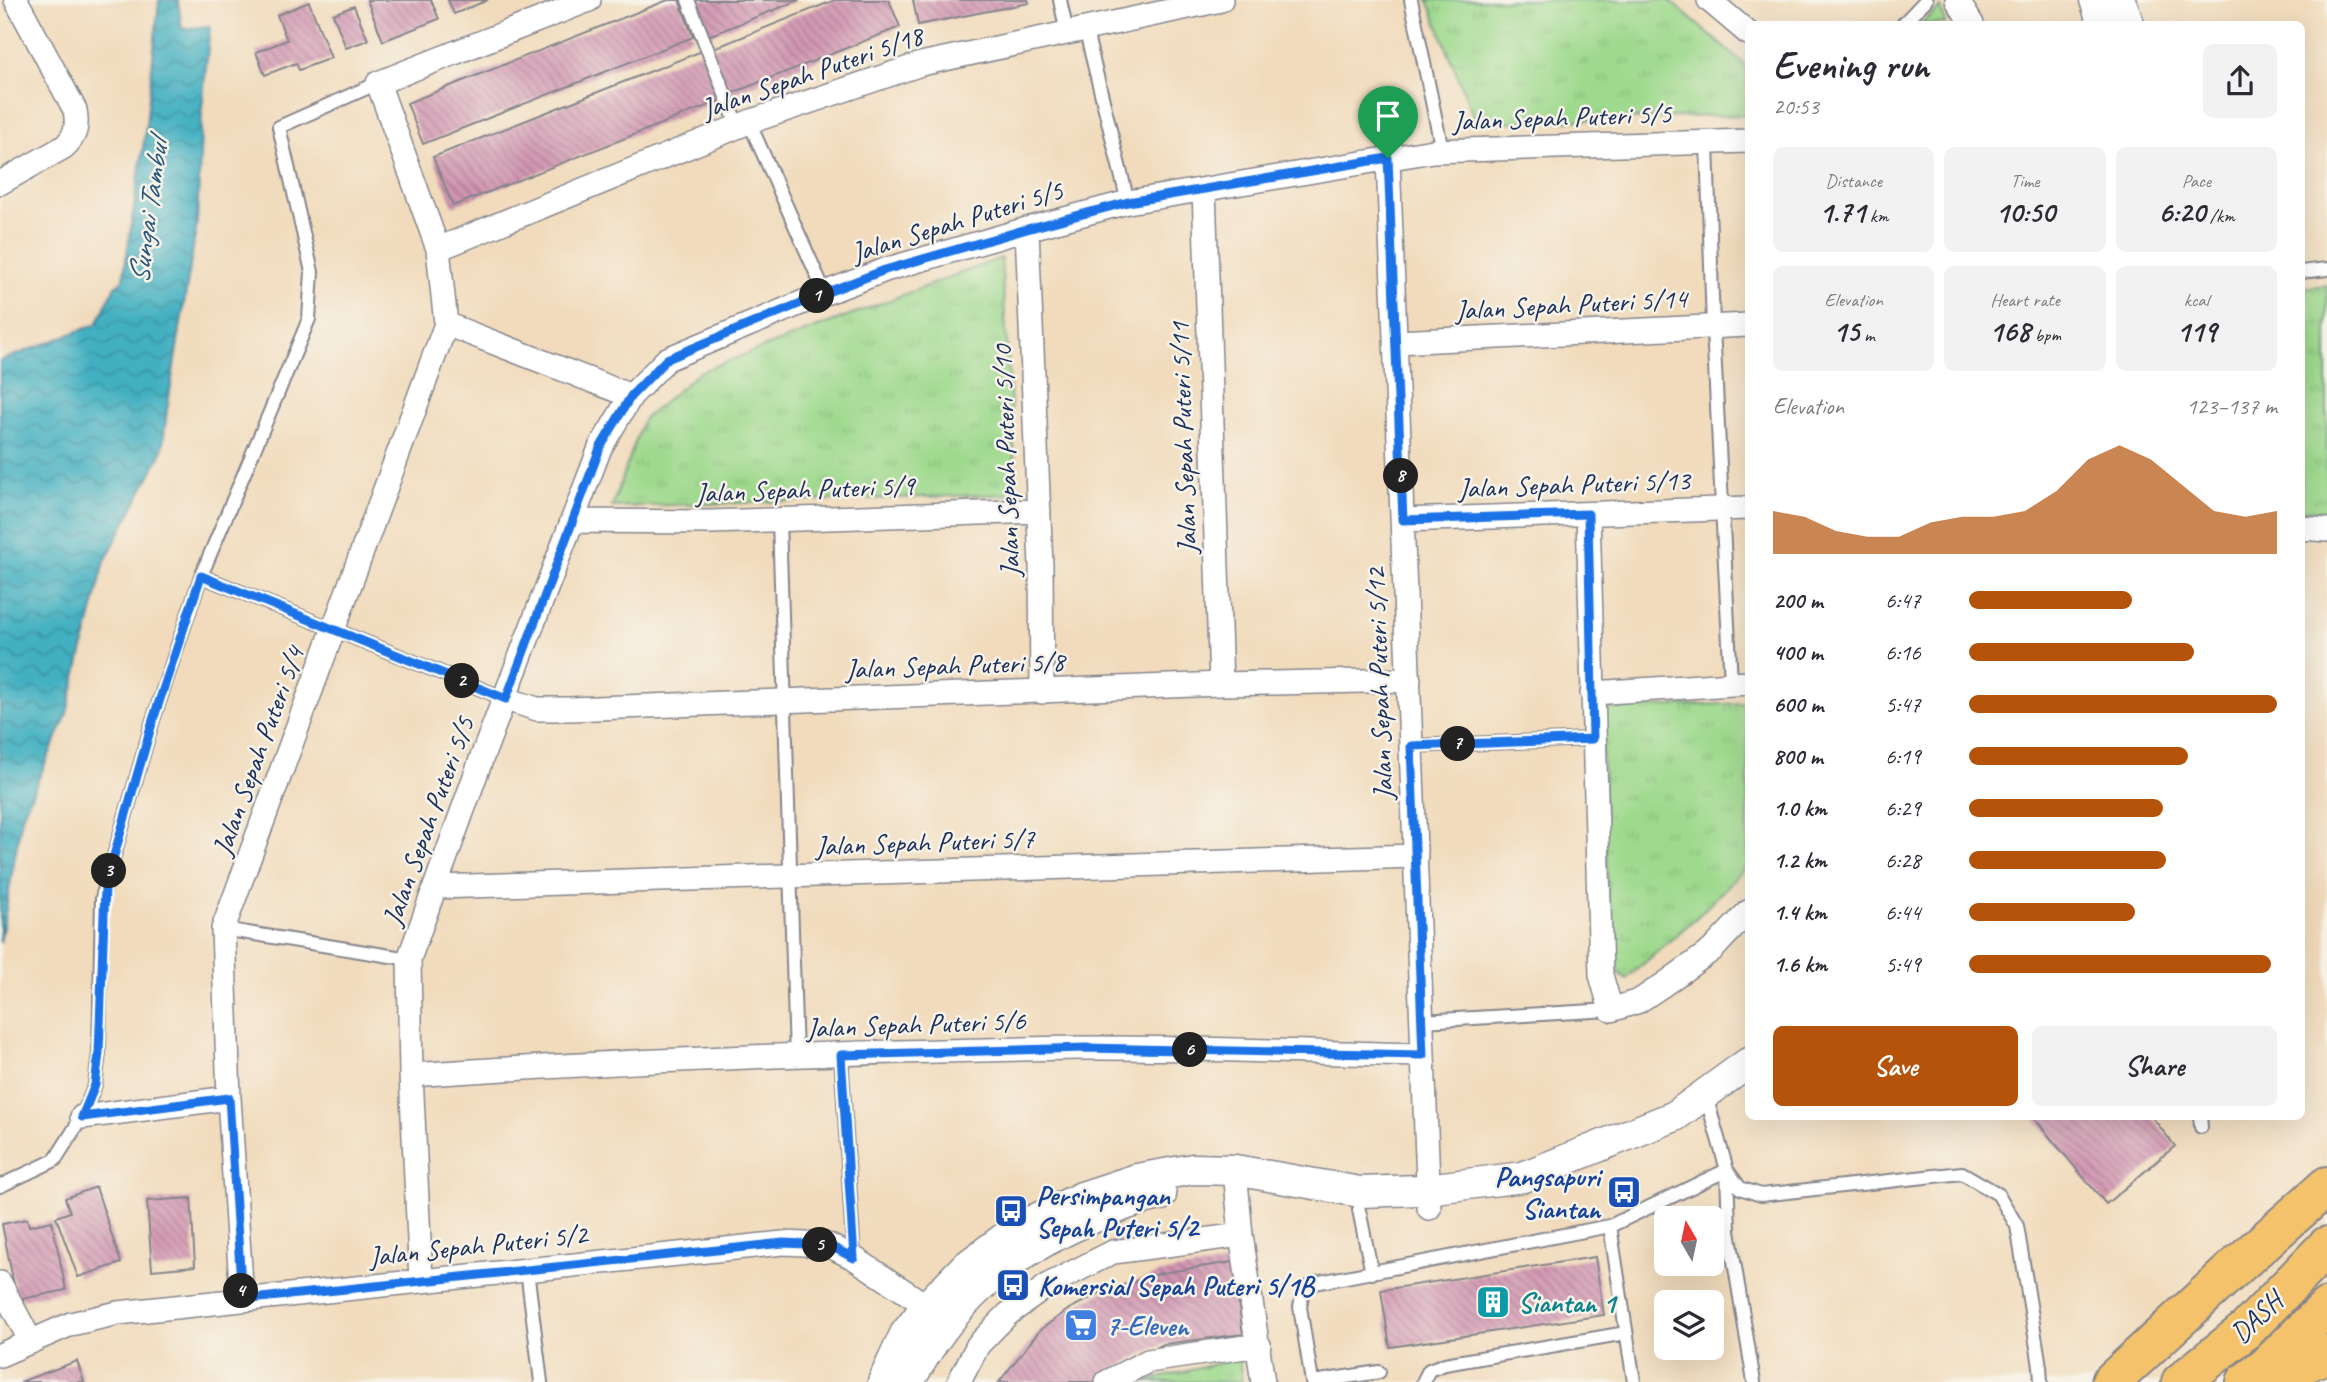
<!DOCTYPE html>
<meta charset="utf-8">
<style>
:root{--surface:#fff;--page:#f2f2f3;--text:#2b2b33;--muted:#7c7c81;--accent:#b45309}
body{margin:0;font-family:Caveat,sans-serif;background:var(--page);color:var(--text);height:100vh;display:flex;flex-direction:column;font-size:26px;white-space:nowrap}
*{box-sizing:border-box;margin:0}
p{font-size:23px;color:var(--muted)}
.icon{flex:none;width:38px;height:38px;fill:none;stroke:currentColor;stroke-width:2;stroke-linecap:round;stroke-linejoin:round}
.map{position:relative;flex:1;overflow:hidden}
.details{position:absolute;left:1745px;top:21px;width:560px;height:1099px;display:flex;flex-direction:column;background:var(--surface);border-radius:10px;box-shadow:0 7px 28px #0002}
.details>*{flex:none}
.needle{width:46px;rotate:351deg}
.tools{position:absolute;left:1654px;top:1206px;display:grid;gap:14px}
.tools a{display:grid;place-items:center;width:70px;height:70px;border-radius:10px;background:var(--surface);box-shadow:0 7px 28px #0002;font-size:35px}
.pin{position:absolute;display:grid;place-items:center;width:60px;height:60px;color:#fff;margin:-72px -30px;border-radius:50% 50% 50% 0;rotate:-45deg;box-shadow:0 0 7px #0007}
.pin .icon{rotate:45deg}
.km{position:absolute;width:35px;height:35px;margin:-18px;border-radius:50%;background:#222;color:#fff;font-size:19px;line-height:35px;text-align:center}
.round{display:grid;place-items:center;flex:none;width:74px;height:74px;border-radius:10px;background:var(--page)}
.summary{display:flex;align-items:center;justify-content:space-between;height:119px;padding:0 28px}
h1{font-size:38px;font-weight:600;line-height:52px}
.stats{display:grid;grid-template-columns:repeat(3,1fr);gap:10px;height:119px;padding:7px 28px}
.stats div{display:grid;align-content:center;border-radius:10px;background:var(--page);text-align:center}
.stats b{font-size:30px;font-weight:600}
.stats small{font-size:19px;font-weight:400}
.stats p{font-size:19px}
.chart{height:196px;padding:14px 28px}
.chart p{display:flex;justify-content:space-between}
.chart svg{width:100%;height:126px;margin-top:7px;fill:var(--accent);opacity:.7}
.button{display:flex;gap:14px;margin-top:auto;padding:14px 28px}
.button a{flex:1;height:80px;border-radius:10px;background:var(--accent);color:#fff;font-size:28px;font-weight:600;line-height:80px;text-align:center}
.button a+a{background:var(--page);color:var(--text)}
ul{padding:0 28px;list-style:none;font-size:23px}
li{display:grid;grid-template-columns:112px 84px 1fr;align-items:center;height:52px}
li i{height:18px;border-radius:9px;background:var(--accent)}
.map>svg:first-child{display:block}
</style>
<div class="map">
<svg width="2327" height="1382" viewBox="0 0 2327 1382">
<defs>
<pattern id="park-tufts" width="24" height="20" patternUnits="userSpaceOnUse" patternTransform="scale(1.75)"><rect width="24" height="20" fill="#9ed98d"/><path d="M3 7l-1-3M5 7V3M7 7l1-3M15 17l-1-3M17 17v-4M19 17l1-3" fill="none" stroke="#88bb7c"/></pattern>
<pattern id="water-waves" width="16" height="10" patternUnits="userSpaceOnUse" patternTransform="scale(1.75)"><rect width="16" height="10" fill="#43b0c1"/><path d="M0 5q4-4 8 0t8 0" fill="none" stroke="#3790a0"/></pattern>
<pattern id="building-back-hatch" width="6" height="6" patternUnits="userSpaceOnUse" patternTransform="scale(1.75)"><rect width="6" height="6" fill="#d195b0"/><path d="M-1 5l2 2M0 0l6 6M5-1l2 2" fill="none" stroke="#a97a92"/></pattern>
</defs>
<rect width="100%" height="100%" fill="#f7f3e8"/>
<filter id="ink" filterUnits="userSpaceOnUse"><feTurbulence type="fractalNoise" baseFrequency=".0143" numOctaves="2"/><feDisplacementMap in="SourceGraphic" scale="14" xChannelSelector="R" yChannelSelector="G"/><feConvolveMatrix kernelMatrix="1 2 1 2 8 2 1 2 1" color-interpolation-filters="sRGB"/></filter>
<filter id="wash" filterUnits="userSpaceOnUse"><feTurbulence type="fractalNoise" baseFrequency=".00686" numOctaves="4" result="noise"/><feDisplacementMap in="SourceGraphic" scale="28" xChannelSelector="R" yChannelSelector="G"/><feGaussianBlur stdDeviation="1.57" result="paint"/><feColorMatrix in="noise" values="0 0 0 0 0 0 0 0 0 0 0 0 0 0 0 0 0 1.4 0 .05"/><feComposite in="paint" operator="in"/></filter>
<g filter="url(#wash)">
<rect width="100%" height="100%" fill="#f1dbbc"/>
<!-- park -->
<path fill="url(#park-tufts)" stroke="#5c8476" stroke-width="2" d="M1428,0H1669L1748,68V115L1476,123Z
M1941,7L1945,24H1920Z
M1001,258L1017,494L612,507L643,420L699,372Z
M2327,285V512L2301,510V288Z
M1748,703V865L1698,916L1626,979L1610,966L1601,709Z
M1239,1358L1242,1382H1143Z"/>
<!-- water -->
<path fill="url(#water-waves)" stroke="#2f7090" stroke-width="2" d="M159,0H178L182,29L210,26L202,108L197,223L167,410L162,452L105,561L66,717L22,816L0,943V361L97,324L115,286L123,280L145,134Z"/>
<g id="blocks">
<!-- building -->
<path fill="url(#building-back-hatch)" d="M367,0H431L439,19L383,41Z
M448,0H488L454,14Z
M668,0H679L693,37L423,144L407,103Z
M692,0H799L706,37Z
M835,0H889L900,27L730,94L712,49Z
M913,0H1028L1029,3L918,25Z
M309,2L331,58L299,70L296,63L265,75L256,52L287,40L277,15Z
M354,6L368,40L346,48L333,14Z
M702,51L722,100L453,206L433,157Z
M2032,1116H2151L2175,1146L2106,1204Z
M96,1187L121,1263L78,1277L56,1217L70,1212L65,1198Z
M191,1198L195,1266L152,1270L147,1201Z
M27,1219L29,1226L52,1221L66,1290L17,1300L2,1224Z
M1595,1257L1604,1315L1390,1347L1381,1290Z
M1233,1262L1243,1334L1164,1344L1130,1360L1093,1382H999L1040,1330L1069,1309L1102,1292L1161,1273Z
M77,1361L84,1382H20Z"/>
</g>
</g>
<g filter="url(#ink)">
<use href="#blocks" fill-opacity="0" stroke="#86858d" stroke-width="2"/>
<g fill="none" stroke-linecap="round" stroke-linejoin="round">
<!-- service casing -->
<g stroke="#86858d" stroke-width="16">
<path id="service" d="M688,0L738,127
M1060,0L1067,33
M1411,0L1442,150
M1903,24L1926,0
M1085,28L1128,202
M749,122L825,293
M1707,143L1713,327L1731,683
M2301,272L2327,269
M779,520L796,1057
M201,576L506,699
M1411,746L1593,739
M223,929L409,959
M1422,1021L1611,1010
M841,1055L854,1258
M1706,1096L1727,1170L1740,1188L1761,1195L1962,1173L1998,1194L2017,1226L2040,1366L2041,1382
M2200,1116L2201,1127
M0,1186L55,1160L82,1117L95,1085L99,1053L102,898L105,887L153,720L201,576L309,319L312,272L279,127L378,83
M1359,1210L1372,1273
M1610,1226L1634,1382
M527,1270L541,1382
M1312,1382L1300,1307L1303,1291L1315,1283L1610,1226L1727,1170L1729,1231L1754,1382
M1313,1382L1379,1372
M1423,1382L1429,1370L1445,1364L1626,1333"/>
</g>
<!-- minor casing -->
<g stroke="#86858d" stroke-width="26">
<path id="minor" d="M1709,0L1748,33
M1957,0L1972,24
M1388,158L1429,1208
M0,183L64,147C76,136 78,126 75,110L16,0
M1204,190L1221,684
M1027,229L1041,566L1042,692
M438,249L749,122L921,64L1221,0
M446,324L631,396
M1396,342L1748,325
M1588,514L1601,975L1611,1010L1639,1001L1663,985L1712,950L1748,912
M1403,520L1748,508
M572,521L710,522L1039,511
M2301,528L2327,530
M1592,693L1748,683
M506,699L537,709H570L1221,684L1409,680
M436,887L1416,856
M411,1075C635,1060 860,1051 1084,1048C1197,1047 1311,1053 1423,1055
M82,1117L229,1098
M1235,1170L1241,1235L1263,1382
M421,1281L411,1075L409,959L482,757L600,448L631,396L667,359L825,293L885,270L1027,229L1128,202L1433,151L1748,141
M0,1283L31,1342
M242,1300L229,1098L223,929L446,324L438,249L378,83L589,0
M0,1355L71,1324L118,1313L783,1243L828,1245L854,1258L939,1314
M959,1382L978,1345L1008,1314L1050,1284L1113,1252L1241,1235
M1107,1382L1148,1361L1259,1345"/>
</g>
<!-- tertiary casing -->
<g stroke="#86858d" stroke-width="33">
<path id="tertiary" d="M2095,0L2103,24
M2120,0L2129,24
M883,1382L905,1334L927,1306L964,1268L1019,1227L1082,1197L1137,1179L1193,1169L1235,1170L1360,1192L1419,1190L1523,1177L1675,1116L1748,1063
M909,1382C954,1298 1008,1254 1095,1217C1117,1208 1137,1199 1161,1195"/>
</g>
<!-- primary casing -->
<g stroke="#86858d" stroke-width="40">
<path id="primary" d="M2266,1382L2327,1354"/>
</g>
<!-- motorway casing -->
<g stroke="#86858d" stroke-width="42">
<path id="motorway" d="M2111,1382L2230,1272L2327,1186
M2181,1382L2247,1329L2327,1246
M2246,1382L2266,1367L2327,1307"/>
</g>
<!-- service -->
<use href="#service" stroke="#fff" stroke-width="12"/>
<!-- minor -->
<use href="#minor" stroke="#fff" stroke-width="23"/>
<!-- tertiary -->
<use href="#tertiary" stroke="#fff" stroke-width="30"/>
<!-- primary -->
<use href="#primary" stroke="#f4c26a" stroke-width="37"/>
<!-- motorway -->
<use href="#motorway" stroke="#f4c26a" stroke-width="38"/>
</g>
</g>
<g fill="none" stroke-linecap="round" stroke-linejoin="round" filter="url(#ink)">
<!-- route casing -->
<g stroke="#fff" stroke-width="14">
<path id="route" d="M1388,158L1403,520L1588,514L1593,739L1411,746L1423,1055L1086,1048L841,1055L854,1258L828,1245L783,1243L242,1300L229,1098L82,1117L95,1085L99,1053L105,887L153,720L201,576L506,699L600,448L631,396L667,359L825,293L885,270L1027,229L1128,202Z"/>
</g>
<!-- route -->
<use href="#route" stroke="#1a73e8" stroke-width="9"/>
</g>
<!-- icons -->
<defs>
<g id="bus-square" transform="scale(1.75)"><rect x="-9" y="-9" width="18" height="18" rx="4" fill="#1a4fb4" stroke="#f7f3e8"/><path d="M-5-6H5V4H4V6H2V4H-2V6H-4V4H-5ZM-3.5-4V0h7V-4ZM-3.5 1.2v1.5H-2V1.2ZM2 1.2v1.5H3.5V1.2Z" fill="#fff"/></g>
<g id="building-square" transform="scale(1.75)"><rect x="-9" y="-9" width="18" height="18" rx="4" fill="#0f9aa8" stroke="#f7f3e8"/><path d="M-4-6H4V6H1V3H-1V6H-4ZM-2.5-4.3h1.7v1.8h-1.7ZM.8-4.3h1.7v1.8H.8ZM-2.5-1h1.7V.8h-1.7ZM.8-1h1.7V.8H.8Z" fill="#fff"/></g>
<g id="supermarket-square" transform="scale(1.75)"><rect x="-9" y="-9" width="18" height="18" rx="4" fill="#3f7fe0" stroke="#f7f3e8"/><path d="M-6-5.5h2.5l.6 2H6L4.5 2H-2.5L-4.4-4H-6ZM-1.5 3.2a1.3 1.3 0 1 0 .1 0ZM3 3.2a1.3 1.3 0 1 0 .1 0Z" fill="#fff"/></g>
</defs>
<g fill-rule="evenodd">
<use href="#bus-square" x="1624" y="1192"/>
<use href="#bus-square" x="1011" y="1211"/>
<use href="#bus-square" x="1013" y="1285"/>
<use href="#building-square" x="1493" y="1302"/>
<use href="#supermarket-square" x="1081" y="1325"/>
</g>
<g text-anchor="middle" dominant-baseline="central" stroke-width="5" stroke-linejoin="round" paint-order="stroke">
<!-- street labels -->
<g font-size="28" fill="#1b2f5e" stroke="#f7f3e8">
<text transform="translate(812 72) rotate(-19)">Jalan Sepah Puteri 5/18</text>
<text transform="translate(1562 117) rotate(-2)">Jalan Sepah Puteri 5/5</text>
<text transform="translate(957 221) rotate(-17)">Jalan Sepah Puteri 5/5</text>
<text transform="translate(1571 304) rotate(-3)">Jalan Sepah Puteri 5/14</text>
<text transform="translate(1183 438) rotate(-92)">Jalan Sepah Puteri 5/11</text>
<text transform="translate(1006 461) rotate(-92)">Jalan Sepah Puteri 5/10</text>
<text transform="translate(1574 484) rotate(-2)">Jalan Sepah Puteri 5/13</text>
<text transform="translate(805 489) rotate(-2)">Jalan Sepah Puteri 5/9</text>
<text transform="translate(955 665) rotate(-2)">Jalan Sepah Puteri 5/8</text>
<text transform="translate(1379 684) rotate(-92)">Jalan Sepah Puteri 5/12</text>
<text transform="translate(258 751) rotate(-70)">Jalan Sepah Puteri 5/4</text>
<text transform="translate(428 821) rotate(-70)">Jalan Sepah Puteri 5/5</text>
<text transform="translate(925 842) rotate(-2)">Jalan Sepah Puteri 5/7</text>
<text transform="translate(916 1024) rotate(-2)">Jalan Sepah Puteri 5/6</text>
<text transform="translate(478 1245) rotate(-6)">Jalan Sepah Puteri 5/2</text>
<text transform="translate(2256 1317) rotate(-44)">DASH</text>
</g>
<!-- transit labels -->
<g font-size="28" font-weight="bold" fill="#164399" stroke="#f7f3e8" text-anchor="start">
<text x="1600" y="1176" text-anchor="end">Pangsapuri<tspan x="1600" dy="32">Siantan</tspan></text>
<text x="1036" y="1195">Persimpangan<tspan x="1036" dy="32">Sepah Puteri 5/2</tspan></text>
<text x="1038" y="1285">Komersial Sepah Puteri 5/1B</text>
</g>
<!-- culture labels -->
<g font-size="28" font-weight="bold" fill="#0d838f" stroke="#f7f3e8" text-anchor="start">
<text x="1518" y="1302">Siantan 1</text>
</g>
<!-- shop labels -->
<g font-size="28" font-weight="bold" fill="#366cbe" stroke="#f7f3e8" text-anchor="start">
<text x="1106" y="1325">7-Eleven</text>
</g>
<!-- water labels -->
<g font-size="30" font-style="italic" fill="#27567c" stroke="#f7f3e8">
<text transform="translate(148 212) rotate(-82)">Sungai Tambul</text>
</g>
</g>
</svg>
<div class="tools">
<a><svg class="needle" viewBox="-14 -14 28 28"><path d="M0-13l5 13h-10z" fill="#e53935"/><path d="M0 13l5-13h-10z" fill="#7c7c81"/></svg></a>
<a><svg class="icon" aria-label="layers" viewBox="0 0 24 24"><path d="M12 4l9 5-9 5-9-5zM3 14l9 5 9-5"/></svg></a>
</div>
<div class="pin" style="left:1388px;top:158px;background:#1e9e55"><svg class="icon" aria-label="arrive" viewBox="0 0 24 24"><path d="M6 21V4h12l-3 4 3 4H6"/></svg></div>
<b class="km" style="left:817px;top:296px">1</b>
<b class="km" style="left:462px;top:681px">2</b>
<b class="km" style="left:109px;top:871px">3</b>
<b class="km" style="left:241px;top:1291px">4</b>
<b class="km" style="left:820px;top:1245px">5</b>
<b class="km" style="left:1190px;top:1050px">6</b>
<b class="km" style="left:1458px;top:744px">7</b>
<b class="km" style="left:1401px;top:476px">8</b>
<section class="details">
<div class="summary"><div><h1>Evening run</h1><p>20:53</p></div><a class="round"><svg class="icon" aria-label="share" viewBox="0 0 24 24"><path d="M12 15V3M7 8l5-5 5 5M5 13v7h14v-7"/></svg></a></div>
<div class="stats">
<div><p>Distance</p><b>1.71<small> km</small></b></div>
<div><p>Time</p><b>10:50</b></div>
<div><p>Pace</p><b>6:20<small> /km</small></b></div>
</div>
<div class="stats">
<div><p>Elevation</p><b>15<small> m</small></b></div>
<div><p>Heart rate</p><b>168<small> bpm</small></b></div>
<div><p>kcal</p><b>119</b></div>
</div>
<div class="chart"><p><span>Elevation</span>123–137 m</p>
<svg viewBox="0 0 160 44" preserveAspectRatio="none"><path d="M0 44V29L10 31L20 36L30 38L40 38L50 33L60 31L70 31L80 29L90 22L100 11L110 6L120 11L130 20L140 29L150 31L160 29V44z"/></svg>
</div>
<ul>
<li><b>200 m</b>6:47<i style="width:53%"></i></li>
<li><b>400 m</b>6:16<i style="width:73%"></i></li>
<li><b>600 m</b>5:47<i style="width:100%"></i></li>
<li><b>800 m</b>6:19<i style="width:71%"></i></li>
<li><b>1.0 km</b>6:29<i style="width:63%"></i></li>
<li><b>1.2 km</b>6:28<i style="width:64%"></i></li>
<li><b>1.4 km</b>6:44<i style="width:54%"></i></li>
<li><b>1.6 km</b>5:49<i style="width:98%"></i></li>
</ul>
<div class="button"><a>Save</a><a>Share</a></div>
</section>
</div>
